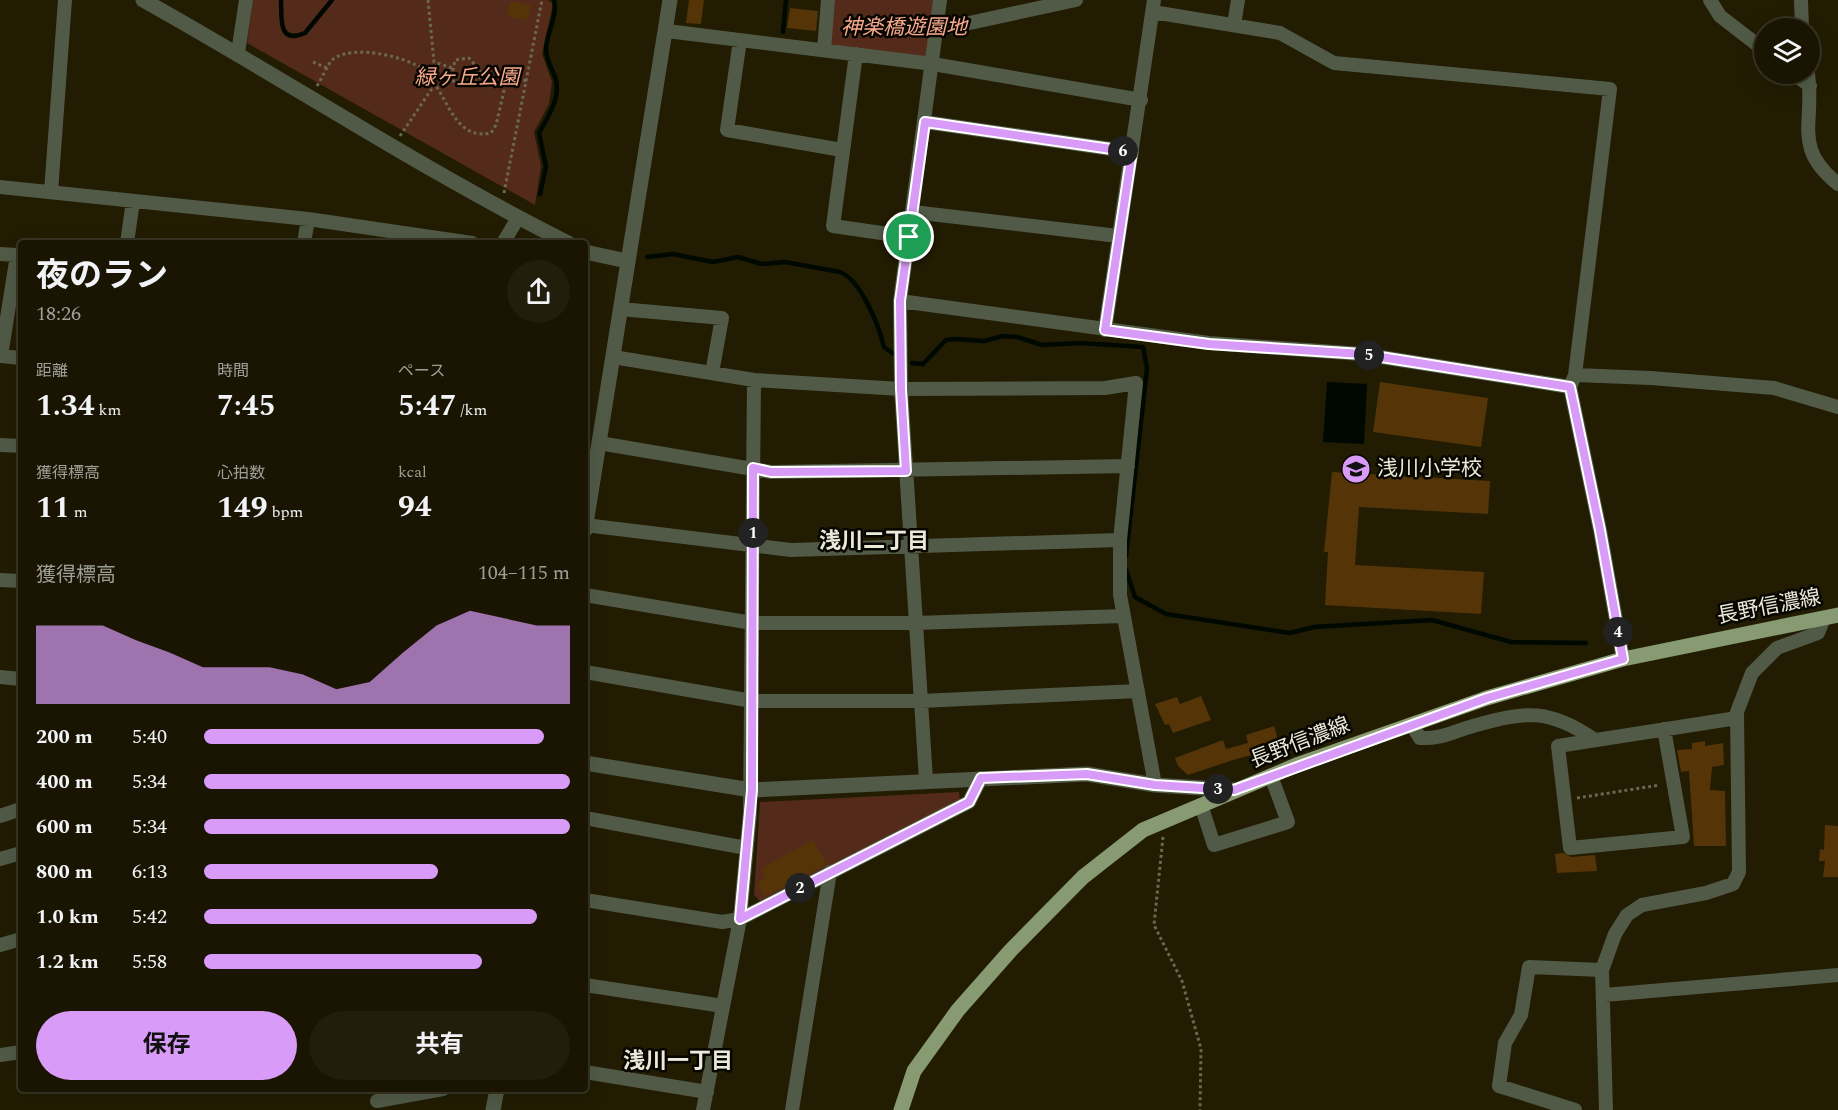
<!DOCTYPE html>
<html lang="ja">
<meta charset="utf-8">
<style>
:root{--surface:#191502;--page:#221e0c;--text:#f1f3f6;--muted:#9f9f99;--line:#373424;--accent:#d89bf8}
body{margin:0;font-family:Spectral,"Noto Sans JP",serif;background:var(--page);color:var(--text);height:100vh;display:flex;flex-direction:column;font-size:22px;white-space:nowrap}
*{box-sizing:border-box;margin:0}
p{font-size:20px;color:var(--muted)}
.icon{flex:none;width:33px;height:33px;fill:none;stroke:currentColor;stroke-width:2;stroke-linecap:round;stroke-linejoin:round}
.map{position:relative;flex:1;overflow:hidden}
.side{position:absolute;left:18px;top:240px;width:570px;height:852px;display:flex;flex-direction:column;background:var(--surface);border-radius:6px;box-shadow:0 6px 24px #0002,0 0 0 2px var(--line)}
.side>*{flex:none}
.controls{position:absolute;left:1754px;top:18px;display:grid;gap:12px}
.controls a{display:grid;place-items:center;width:66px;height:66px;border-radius:50%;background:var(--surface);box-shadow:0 6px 24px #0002,0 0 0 2px var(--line);font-size:30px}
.pin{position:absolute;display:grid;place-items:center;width:51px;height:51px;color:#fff;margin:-26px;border:3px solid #fff;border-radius:50%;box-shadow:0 2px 6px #0007}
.km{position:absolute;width:30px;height:30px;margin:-15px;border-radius:50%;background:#222;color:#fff;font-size:16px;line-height:30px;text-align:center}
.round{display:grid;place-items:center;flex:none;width:63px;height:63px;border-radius:32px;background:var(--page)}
.head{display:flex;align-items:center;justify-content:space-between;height:102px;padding:0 18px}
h1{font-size:33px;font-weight:700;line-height:45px}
.metrics{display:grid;grid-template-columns:repeat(3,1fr);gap:9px;height:102px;padding:6px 18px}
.metrics div{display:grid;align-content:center}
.metrics b{font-size:30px;font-weight:700}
.metrics small{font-size:16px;font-weight:400}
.metrics p{font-size:16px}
.chart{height:168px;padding:12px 18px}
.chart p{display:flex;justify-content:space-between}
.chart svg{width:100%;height:108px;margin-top:6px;fill:var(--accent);opacity:.7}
.cta{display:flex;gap:12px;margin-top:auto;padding:12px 18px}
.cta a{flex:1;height:69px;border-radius:36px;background:var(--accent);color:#111;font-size:24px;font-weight:700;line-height:69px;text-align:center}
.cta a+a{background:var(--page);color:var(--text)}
ul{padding:0 18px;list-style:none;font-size:20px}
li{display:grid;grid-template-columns:96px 72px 1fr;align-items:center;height:45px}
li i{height:15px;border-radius:8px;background:var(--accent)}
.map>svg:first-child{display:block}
</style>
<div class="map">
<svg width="1838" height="1110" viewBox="0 0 1838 1110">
<rect width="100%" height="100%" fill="#211c02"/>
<!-- green -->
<path fill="#542a1b" d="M253,0H548L553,4L542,54L552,82L549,104L534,132L541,166L535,205L247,43Z
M834,0H935L929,60L829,49Z
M959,792L960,802L761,902L754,895L760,802Z"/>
<!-- water -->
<path fill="#000901" d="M1327,382L1367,384L1364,444L1323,442Z"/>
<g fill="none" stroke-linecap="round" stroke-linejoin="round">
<!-- stream -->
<path stroke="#000901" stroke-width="4.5" d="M281,0C282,17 277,45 305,33L332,0
M783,32L786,0
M540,194L546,167L539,133C548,116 562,97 555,77C552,69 546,59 546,50C546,33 558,17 554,0
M647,257L673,254L713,262L738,257L762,264L785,262L840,272C861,280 879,326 884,347L894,354
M912,363L923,364L946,340L956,339L984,341L1003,336L1017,337L1042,345L1079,343L1143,347L1147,368L1126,556
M1125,567L1135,597L1166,614L1290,633L1314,627L1432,620L1511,642L1586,643"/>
</g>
<!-- building -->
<path fill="#553507" d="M689,0H704L701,24L686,23Z
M510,2L531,5L527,20L507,16Z
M790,8L818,11L816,31L787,28Z
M1380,382L1488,398L1481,447L1373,432Z
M1332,472L1490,481L1488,514L1359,507L1355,565L1484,572L1481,614L1325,605L1328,552H1324Z
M1201,696L1211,720L1173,733L1169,724L1165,725L1155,704L1177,697L1180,704Z
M1274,726L1281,750L1268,754L1267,751L1233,760L1188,775L1178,766L1175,758L1223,740L1226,749L1248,743L1246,735Z
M1705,741V746L1723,743L1724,765L1712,767L1710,790L1725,791L1726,846H1694L1689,771L1681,772L1677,750L1692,749V743Z
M1825,825L1838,826V877H1823L1825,861H1819L1820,849L1824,850Z
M813,840L827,864L764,897L757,883L765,879L762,868Z
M1563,853L1571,857L1595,855L1597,871L1557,873L1555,854Z"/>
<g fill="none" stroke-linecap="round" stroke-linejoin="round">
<!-- path -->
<path stroke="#6b6750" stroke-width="3" stroke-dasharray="3 3" stroke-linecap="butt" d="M428,0L434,62L452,68
M313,62L327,68
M482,73L469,58L455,60L452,75L454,83C467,85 476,85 482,73L527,81
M317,86C322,78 326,68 331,61C349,43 406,56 424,70C428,73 432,80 435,84L452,75
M400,136L435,84C450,107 459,140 491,133L496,125L507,78
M504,193L542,0
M1577,798L1660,785
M1163,837L1154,925L1182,981L1201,1049L1200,1110"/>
<!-- minor -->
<path stroke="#515a47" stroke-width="14" d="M1710,0L1720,16L1764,50
M1801,0L1802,28
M1153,12L1280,33L1334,63L1610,89L1575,375
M1234,25L1238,0
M937,30L1076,0
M667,31L933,64L1141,100
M740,40L727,130L842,150
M824,50L828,0
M238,53L246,0
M856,54L833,226L909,237
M1794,74L1810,86
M1808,74C1815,124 1792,147 1838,184
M925,122L1132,152
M0,187L308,219L472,243
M51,192L65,0
M913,212L1118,236
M127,243L133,201
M304,243L308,219
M503,243L518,218
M0,254L17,255L1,356L21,358
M900,301L1209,343L1362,354L1570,387
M620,309L722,318L712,373
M1105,330L1154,0
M613,357L754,380L901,389L1105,388L1136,383L1120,540V595L1155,785
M599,443L771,472L1128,466
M0,445L21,446
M585,525L791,550L1120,540
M0,580L21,581
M585,595L752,623H916L1123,616
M1623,659L1600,530L1570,387L1575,375L1651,378L1774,388L1838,407
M585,672L752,701H921L1138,691
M0,677L21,679
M1412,725L1420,738C1442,739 1452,732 1473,726C1526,711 1549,708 1595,740
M1664,729L1683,837L1570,848L1558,746L1737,718
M926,780L901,389L900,301L940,0
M1201,805L1214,845L1288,822L1271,776
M0,816L21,809
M585,818L746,848
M0,859L21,853
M585,900L722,922L740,919L969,802L981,778
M0,945L21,939
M585,985L723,1006
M1604,995L1838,975
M0,1055L21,1052
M585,1072L707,1092
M377,1101L443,1089
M703,1110L740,919L750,813L754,380
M792,1110L830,872
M1575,1110L1499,1086L1505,1043L1521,1015L1529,967L1602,970
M1606,1110L1602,970L1615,934L1627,915L1642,905L1706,893L1733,884L1739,872L1737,712L1752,673L1777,648L1818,633L1824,618"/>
<!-- tertiary -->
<path stroke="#515a47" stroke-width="15" d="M143,0C285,79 422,170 568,243
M585,252L627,261
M585,530L670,0
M585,763L751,790L1087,774L1155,785L1234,790
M493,1110L497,1089"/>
<!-- primary -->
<path stroke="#879a71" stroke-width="15" d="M901,1110L914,1071L958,1010L1011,950L1083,877L1143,830L1299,764L1487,698L1623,659L1838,615"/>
</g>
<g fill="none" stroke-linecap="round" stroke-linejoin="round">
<!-- route casing -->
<g stroke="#fff" stroke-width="12">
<path id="route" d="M925,122L1132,152L1105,330L1209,344L1362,354L1570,387L1600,530L1623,659L1487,698L1234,790L1155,785L1087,774L981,778L969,802L740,919L752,790L753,468L771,472L906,471L901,389L900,301Z"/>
</g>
<!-- route -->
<use href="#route" stroke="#d89bf8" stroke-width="8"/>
</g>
<!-- icons -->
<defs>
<g id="school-disc" transform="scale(1.5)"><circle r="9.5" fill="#d89bf8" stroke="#080601"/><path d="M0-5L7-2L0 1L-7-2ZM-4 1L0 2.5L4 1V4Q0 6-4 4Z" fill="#111"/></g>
</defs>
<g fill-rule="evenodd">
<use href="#school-disc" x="1356" y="469"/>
</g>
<g text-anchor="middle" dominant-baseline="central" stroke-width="5" stroke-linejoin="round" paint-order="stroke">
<!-- park labels -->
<g font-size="21" font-style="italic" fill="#faa98c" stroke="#080601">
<text x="904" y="28">神楽橋遊園地</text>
<text x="467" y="78">緑ヶ丘公園</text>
</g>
<!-- poi labels -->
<g font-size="21" fill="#ebe9d9" stroke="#080601" text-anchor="start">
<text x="1377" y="469">浅川小学校</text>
</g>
<!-- street labels -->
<g font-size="21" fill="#ebe9d9" stroke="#080601">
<text transform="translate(1769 607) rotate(-11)">長野信濃線</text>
<text transform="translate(1300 743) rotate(-21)">長野信濃線</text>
</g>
<!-- neighbourhood labels -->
<g font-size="22" font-weight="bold" fill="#ebe9d9" stroke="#080601">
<text x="874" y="541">浅川二丁目</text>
<text x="678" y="1061">浅川一丁目</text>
</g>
</g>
</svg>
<div class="controls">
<a><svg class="icon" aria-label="layers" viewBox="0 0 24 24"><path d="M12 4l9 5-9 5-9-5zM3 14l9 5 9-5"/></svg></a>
</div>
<div class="pin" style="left:909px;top:237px;background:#1e9e55"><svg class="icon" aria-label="arrive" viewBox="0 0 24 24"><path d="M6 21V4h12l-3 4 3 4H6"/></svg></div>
<b class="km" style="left:753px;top:533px">1</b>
<b class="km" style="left:800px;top:888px">2</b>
<b class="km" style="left:1218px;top:789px">3</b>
<b class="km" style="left:1618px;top:632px">4</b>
<b class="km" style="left:1369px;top:355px">5</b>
<b class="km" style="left:1123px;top:151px">6</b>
<section class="side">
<div class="head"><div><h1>夜のラン</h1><p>18:26</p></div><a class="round"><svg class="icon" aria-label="share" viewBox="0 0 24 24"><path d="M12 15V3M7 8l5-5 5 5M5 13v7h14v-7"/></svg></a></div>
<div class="metrics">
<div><p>距離</p><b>1.34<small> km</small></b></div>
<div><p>時間</p><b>7:45</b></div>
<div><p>ペース</p><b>5:47<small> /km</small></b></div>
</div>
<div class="metrics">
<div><p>獲得標高</p><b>11<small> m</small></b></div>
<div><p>心拍数</p><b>149<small> bpm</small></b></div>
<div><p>kcal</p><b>94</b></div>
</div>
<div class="chart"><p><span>獲得標高</span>104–115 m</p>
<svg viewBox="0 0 160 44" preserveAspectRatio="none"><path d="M0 44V12L10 12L20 12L30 18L40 23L50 29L60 29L70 29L80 32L90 38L100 35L110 23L120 12L130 6L140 9L150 12L160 12V44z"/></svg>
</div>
<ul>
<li><b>200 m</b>5:40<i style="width:93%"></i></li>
<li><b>400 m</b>5:34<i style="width:100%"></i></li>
<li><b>600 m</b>5:34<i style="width:100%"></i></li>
<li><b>800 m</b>6:13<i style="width:64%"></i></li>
<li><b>1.0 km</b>5:42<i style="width:91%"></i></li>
<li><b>1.2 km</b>5:58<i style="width:76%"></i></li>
</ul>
<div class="cta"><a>保存</a><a>共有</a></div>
</section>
</div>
